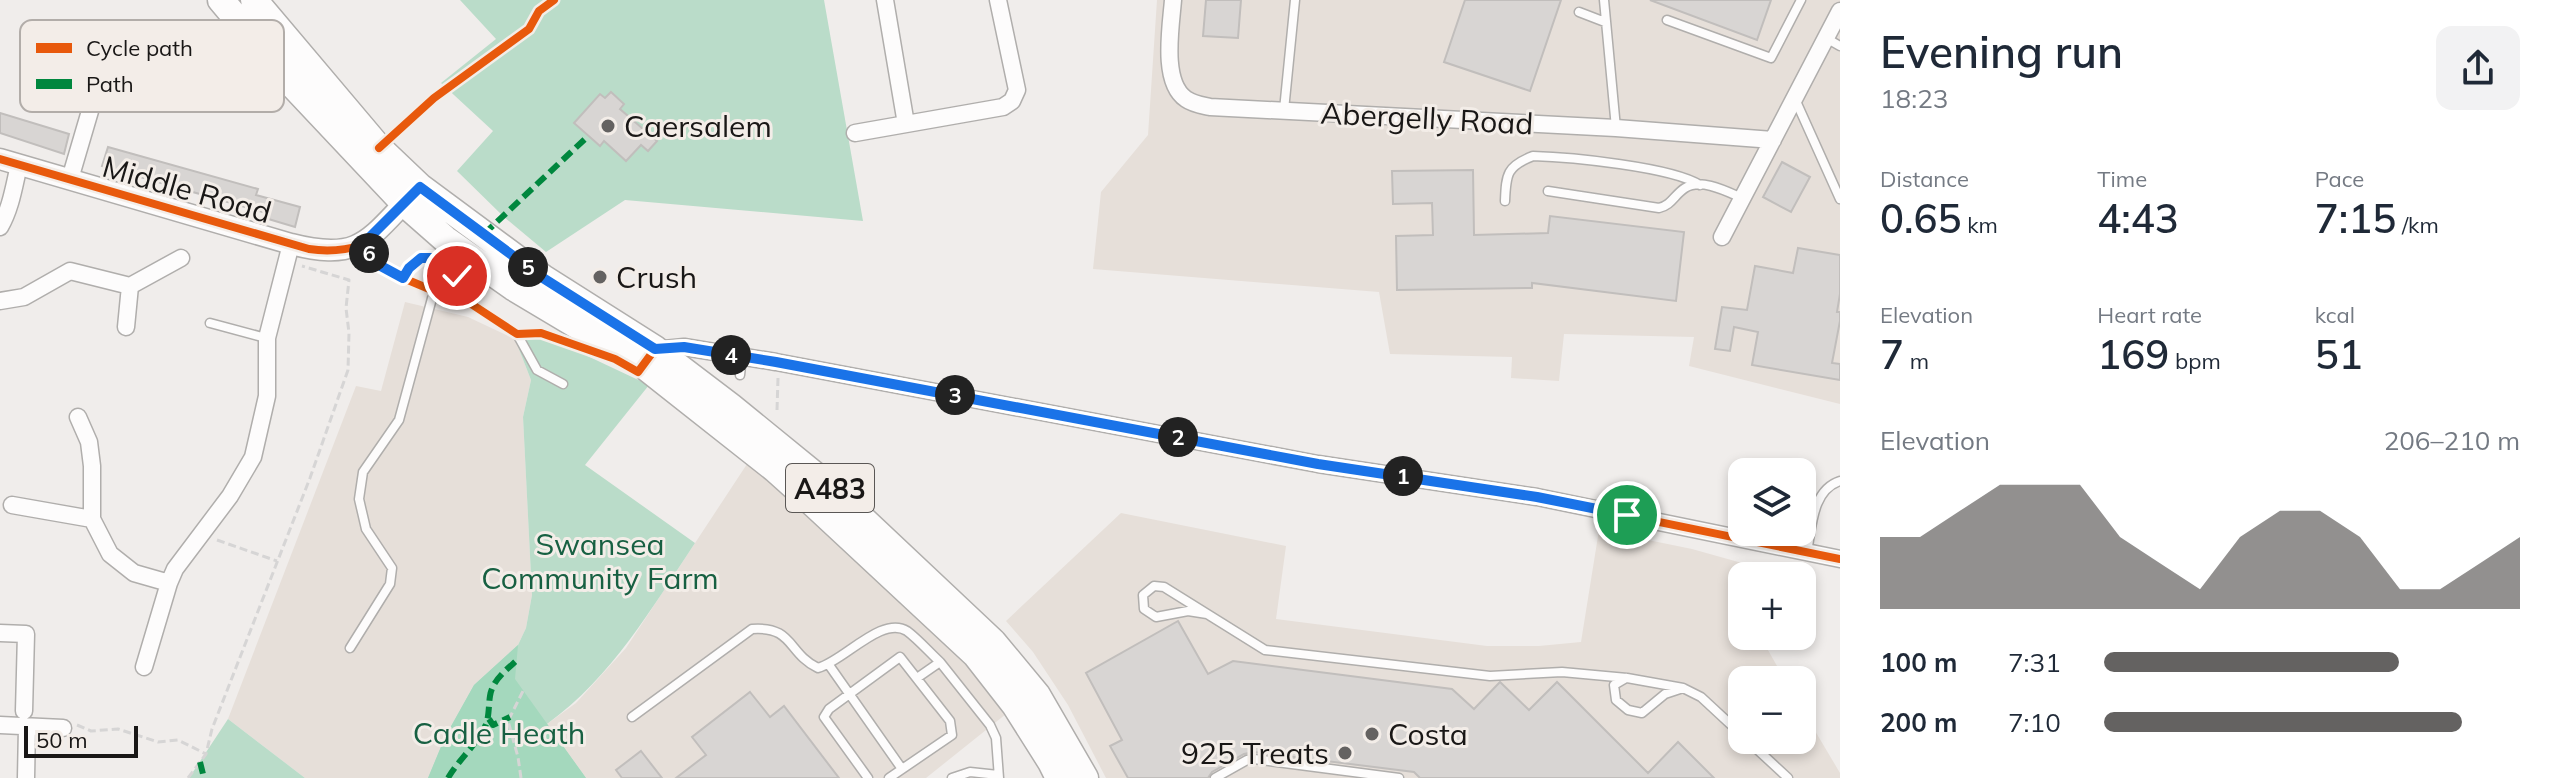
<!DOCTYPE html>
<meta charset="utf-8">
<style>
:root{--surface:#fff;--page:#f2f2f3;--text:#1f2937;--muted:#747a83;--accent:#646261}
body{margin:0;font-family:Mulish,sans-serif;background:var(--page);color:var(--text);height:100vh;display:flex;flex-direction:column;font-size:30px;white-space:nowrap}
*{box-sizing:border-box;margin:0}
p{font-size:26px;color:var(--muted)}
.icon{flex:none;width:44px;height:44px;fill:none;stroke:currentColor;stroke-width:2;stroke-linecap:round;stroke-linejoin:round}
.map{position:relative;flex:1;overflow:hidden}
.panel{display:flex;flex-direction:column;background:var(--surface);width:720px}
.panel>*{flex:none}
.controls{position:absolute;left:1728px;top:458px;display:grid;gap:16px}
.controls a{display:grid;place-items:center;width:88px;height:88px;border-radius:16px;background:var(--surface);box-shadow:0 4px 12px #0003;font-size:40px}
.scale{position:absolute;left:24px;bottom:20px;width:114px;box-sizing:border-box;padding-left:8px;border:4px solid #191716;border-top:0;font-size:22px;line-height:28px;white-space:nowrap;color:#191716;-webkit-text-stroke:6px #f3ede8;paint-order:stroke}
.pin{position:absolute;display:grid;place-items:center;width:68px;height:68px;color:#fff;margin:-34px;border:4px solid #fff;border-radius:50%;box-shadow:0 2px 8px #0007}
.km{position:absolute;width:40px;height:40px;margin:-20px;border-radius:50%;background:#222;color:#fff;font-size:22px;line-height:40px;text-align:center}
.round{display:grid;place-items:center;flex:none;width:84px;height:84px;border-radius:16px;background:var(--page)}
.head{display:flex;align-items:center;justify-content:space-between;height:136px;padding:0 40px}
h1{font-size:44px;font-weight:600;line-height:60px}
.figures{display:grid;grid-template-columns:repeat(3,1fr);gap:12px;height:136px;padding:8px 40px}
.figures div{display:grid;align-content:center}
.figures b{font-size:40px;font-weight:600}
.figures small{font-size:22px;font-weight:400}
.figures p{font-size:22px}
.chart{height:224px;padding:16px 40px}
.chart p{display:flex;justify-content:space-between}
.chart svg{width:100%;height:144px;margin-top:8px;fill:var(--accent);opacity:.7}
ul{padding:0 40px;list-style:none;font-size:26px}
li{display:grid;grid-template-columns:128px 96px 1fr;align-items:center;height:60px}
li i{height:20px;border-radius:10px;background:var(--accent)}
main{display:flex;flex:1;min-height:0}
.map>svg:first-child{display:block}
</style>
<main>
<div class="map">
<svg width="1840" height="778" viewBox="0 0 1840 778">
<rect width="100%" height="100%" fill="#f0edeb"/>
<!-- built -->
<path fill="#e6dfd9" d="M1157,0H1840V404L1689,366L1694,337L1564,334L1559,381L1511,378L1512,357L1390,354L1379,292L1093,269L1101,192L1148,135Z
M405,302L468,317L515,339L531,380L523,417L532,595L526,628L518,645L474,685L445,737L428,778H305L228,719L356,386L381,391Z
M749,461L965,661L1006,714L926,778H586L547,724L576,703L626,648Z
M1121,513L1286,546L1276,619L1487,646H1539L1581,642L1599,530L1692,549L1749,565L1746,576H1742V636H1760L1785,680H1742V740H1802V709L1840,773V778H1106L1068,705L1033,652L1006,621Z"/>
<!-- green -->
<path fill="#badcc9" d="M460,0H824L863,221L625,200L546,252L504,217L457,171L493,131L441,83L496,39Z
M545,336L649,385L585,465L695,543C651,609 613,676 547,724L586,778H428L445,737L474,685L518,645L526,628L532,595L523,417L531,380L515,339Z
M228,719L305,778H189Z"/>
<!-- forest -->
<path fill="#a4d8bd" d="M518,645L515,679L586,778H428L445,737L474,685Z"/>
<!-- building -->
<path fill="#d8d5d3" stroke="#c1bebc" stroke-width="2" d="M1206,0H1241L1238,38L1203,36Z
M1465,0H1561L1530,91L1444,62Z
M1650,0H1771L1757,40Z
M611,92L624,104L620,109L657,141L648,151L641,145L626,161L604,141L600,146L574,123L600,94L605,98Z
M0,113L69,134L64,154L0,133Z
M108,147L258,189L256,195L300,207L295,227L265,218L266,213L102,166Z
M1782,162L1810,177L1791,212L1763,197Z
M1473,170L1474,235L1548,233L1550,216L1684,232L1676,301L1532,283V288L1397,290L1396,236L1433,235L1432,203L1393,204L1392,171Z
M1798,248L1840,255V294L1837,312H1840V321L1832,363L1840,364V380L1752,365L1758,332L1734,327L1730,351L1715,349L1722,307L1747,310L1755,266L1793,273Z
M1178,621L1208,674L1233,661L1452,689L1474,709L1500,682L1529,710L1557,682L1648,773L1678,742L1714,778H1420L1414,772L1254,752L1244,754L1212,772L1208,778H1128L1110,746L1122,740L1086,673Z
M750,692L770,717L784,706L839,778H676L706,755L692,737Z
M641,751L662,778H622L616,770Z"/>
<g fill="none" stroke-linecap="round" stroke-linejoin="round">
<!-- service casing -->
<g stroke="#b0aeac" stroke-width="11">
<path id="service" d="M1604,0L1616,128
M1579,12L1605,22
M1667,20L1771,58L1801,0
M1826,38L1840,46
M1795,99L1840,199
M1284,110L1295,0
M1548,191L1659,208C1672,205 1674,195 1685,188C1701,178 1726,191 1742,198
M1505,201C1506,174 1507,166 1533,156C1570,157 1672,167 1700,185
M362,245L379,265L403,278
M453,292L460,285L457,276L434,258H421L409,268L403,278L434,291L453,292L517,334L537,370L563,384
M210,323L266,338
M740,375L742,357
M1807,552C1812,527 1812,490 1840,481
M1207,614L1188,611L1156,617L1144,609L1143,595L1154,586L1164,587L1265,650L1490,676L1562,672L1627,678L1683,688
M350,648L390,584L392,568L366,529L359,499L363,472L399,420L434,291
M829,665L902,769
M917,678L940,662L990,725L996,738L999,778
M1626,678L1614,685L1616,700L1628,710L1642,713L1665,694L1683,688L1701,697L1742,735
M632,717L752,629C794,626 787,653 818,668C844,661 882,615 907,631C919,640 929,652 940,662
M1747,740L1788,778
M868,778L824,717L829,709L900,657L950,721L952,735L889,778
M952,778L970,772L998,775
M1215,778L1247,760L1254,759L1399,778"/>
</g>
<!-- minor casing -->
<g stroke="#b0aeac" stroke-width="19">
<path id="minor" d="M885,0L906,124
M1173,0C1171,26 1161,82 1186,99C1193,104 1201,105 1210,107L1616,128L1773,140
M855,133L1003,107L1012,101L1017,90L998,0
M70,179L105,60
M0,227C11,208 14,186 19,165
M1722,237L1840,11
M0,301L24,297L70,271L130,286L181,258
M126,327L130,286
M654,350L684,347L776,362L1318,464L1537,497L1840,559
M78,417L89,442L92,466V519L110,554L134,573L169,583
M12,505L92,519
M0,633L26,634L24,711
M144,667L169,583L175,569L230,496L253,457L267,396V338L291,244
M0,725L63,728
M26,778L27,727"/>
</g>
<!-- tertiary casing -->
<g stroke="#b0aeac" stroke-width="23">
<path id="tertiary" d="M0,159L291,244C360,262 368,240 413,194"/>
</g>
<!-- primary casing -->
<g stroke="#b0aeac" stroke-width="29">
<path id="primary" d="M221,0L290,82L404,203L445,239L513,287L642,364L775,469L815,505L976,655L1015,705L1051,762L1059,778
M254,0L379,148L420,187L543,278L655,349L730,406L822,481L993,642L1037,695L1085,778"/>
</g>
<!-- path -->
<path stroke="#d6d5d5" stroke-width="3" stroke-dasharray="8 4" stroke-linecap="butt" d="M529,333H541L556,338
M777,410L778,378
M217,540L277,561
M77,725L91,731L118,729L158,742L178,740L206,754
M188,778L206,754L212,729L310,478L348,370L349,333L346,308L349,280L302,266
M521,778L518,757L508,721L523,691"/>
<!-- service -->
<use href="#service" stroke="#fdfcfc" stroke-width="8"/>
<!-- minor -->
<use href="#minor" stroke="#fdfcfc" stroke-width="16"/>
<!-- tertiary -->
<use href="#tertiary" stroke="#fdfcfc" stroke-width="20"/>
<!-- primary -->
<use href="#primary" stroke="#fdfcfc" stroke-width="26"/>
<!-- quiet -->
<path stroke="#00873e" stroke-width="6" stroke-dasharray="12 6" stroke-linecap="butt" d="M484,234L585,139
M489,719L493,725L510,717
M200,762L204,778
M448,778C458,761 473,748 482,732C490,720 488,709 490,696C492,681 506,670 516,661"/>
<!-- cycleway casing -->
<g stroke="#f3ede8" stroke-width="13">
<path id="cycleway" d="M379,148L434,98L529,29L539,11L554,0
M0,159L309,249C328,252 343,251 362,245L379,265L403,278
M453,292L460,285L457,276L434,258H421L409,268L403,278L434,291L453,292L517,334L541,333L615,359L638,372L655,349L684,347L776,362L1318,464L1537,497L1840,559"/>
</g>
<!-- cycleway -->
<use href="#cycleway" stroke="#e8590c" stroke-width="8"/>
</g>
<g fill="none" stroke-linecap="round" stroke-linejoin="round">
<!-- route casing -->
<g stroke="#fff" stroke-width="16">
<path id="route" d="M457,276L434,258H421L409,268L403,278L379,265L362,245L420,187L543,278L655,349L684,347L776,362L1318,464L1537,497L1627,515"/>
</g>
<!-- route -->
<use href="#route" stroke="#1a73e8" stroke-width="10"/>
</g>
<!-- markers -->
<g fill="#646261" stroke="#f3ede8" stroke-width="3">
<circle cx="608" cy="126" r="8"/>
<circle cx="600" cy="277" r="8"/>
<circle cx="1372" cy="734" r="8"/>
<circle cx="1345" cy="753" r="8"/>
</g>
<g text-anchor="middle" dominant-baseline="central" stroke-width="6" stroke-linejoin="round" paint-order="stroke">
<!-- shield labels -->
<rect fill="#f3ede8" stroke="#5a5755" stroke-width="2" x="786" y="464" width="88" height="48" rx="6"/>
<g font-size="28" font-weight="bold" fill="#191716">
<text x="830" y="488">A483</text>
</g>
<!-- street labels -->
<g font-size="30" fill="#191716" stroke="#f3ede8">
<text transform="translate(1427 118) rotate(3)">Abergelly Road</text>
<text transform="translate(187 189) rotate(16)">Middle Road</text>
</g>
<!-- poi labels -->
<g font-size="30" fill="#191716" stroke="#f3ede8" text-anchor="start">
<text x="624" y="126">Caersalem</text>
<text x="616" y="277">Crush</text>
<text x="1388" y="734">Costa</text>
<text x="1329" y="753" text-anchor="end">925 Treats</text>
</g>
<!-- park labels -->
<g font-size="30" fill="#176042" stroke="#f3ede8">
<text x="600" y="544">Swansea<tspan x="600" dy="34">Community Farm</tspan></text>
<text x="499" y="733">Cadle Heath</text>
</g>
</g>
<!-- legend -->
<rect x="20" y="20" width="264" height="92" rx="12" fill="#f3ede8" stroke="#b2ada9" stroke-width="2"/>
<rect x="36" y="43" width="36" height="10" fill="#e8590c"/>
<rect x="36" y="79" width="36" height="10" fill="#00873e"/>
<g font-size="22" fill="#191716">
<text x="86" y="56">Cycle path</text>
<text x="86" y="92">Path</text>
</g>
</svg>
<div class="controls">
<a><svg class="icon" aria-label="layers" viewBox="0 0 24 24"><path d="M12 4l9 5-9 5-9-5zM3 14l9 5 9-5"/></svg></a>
<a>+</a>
<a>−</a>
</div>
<div class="scale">50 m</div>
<div class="pin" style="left:1627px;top:515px;background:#1e9e55"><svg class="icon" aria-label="arrive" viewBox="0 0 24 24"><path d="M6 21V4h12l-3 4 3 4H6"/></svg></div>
<div class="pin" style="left:457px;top:276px;background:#d93025"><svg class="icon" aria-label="check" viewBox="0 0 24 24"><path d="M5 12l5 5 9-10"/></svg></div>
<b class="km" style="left:1403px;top:476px">1</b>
<b class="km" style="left:1178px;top:437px">2</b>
<b class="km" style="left:955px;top:395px">3</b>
<b class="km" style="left:731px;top:355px">4</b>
<b class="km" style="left:528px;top:267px">5</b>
<b class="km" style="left:369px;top:253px">6</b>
</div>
<section class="panel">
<div class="head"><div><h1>Evening run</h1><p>18:23</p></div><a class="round"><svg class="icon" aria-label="share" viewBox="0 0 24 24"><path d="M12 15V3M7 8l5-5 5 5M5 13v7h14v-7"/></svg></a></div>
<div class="figures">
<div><p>Distance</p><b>0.65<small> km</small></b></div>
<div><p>Time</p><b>4:43</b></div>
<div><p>Pace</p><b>7:15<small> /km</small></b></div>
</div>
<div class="figures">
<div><p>Elevation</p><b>7<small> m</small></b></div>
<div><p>Heart rate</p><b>169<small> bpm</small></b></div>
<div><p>kcal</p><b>51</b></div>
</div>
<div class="chart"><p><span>Elevation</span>206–210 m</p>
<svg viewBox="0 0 160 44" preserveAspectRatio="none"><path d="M0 44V22L10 22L20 14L30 6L40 6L50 6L60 22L70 30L80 38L90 22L100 14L110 14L120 22L130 38L140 38L150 30L160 22V44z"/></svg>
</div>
<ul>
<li><b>100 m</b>7:31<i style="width:71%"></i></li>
<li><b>200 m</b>7:10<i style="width:86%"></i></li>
</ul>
</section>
</main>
